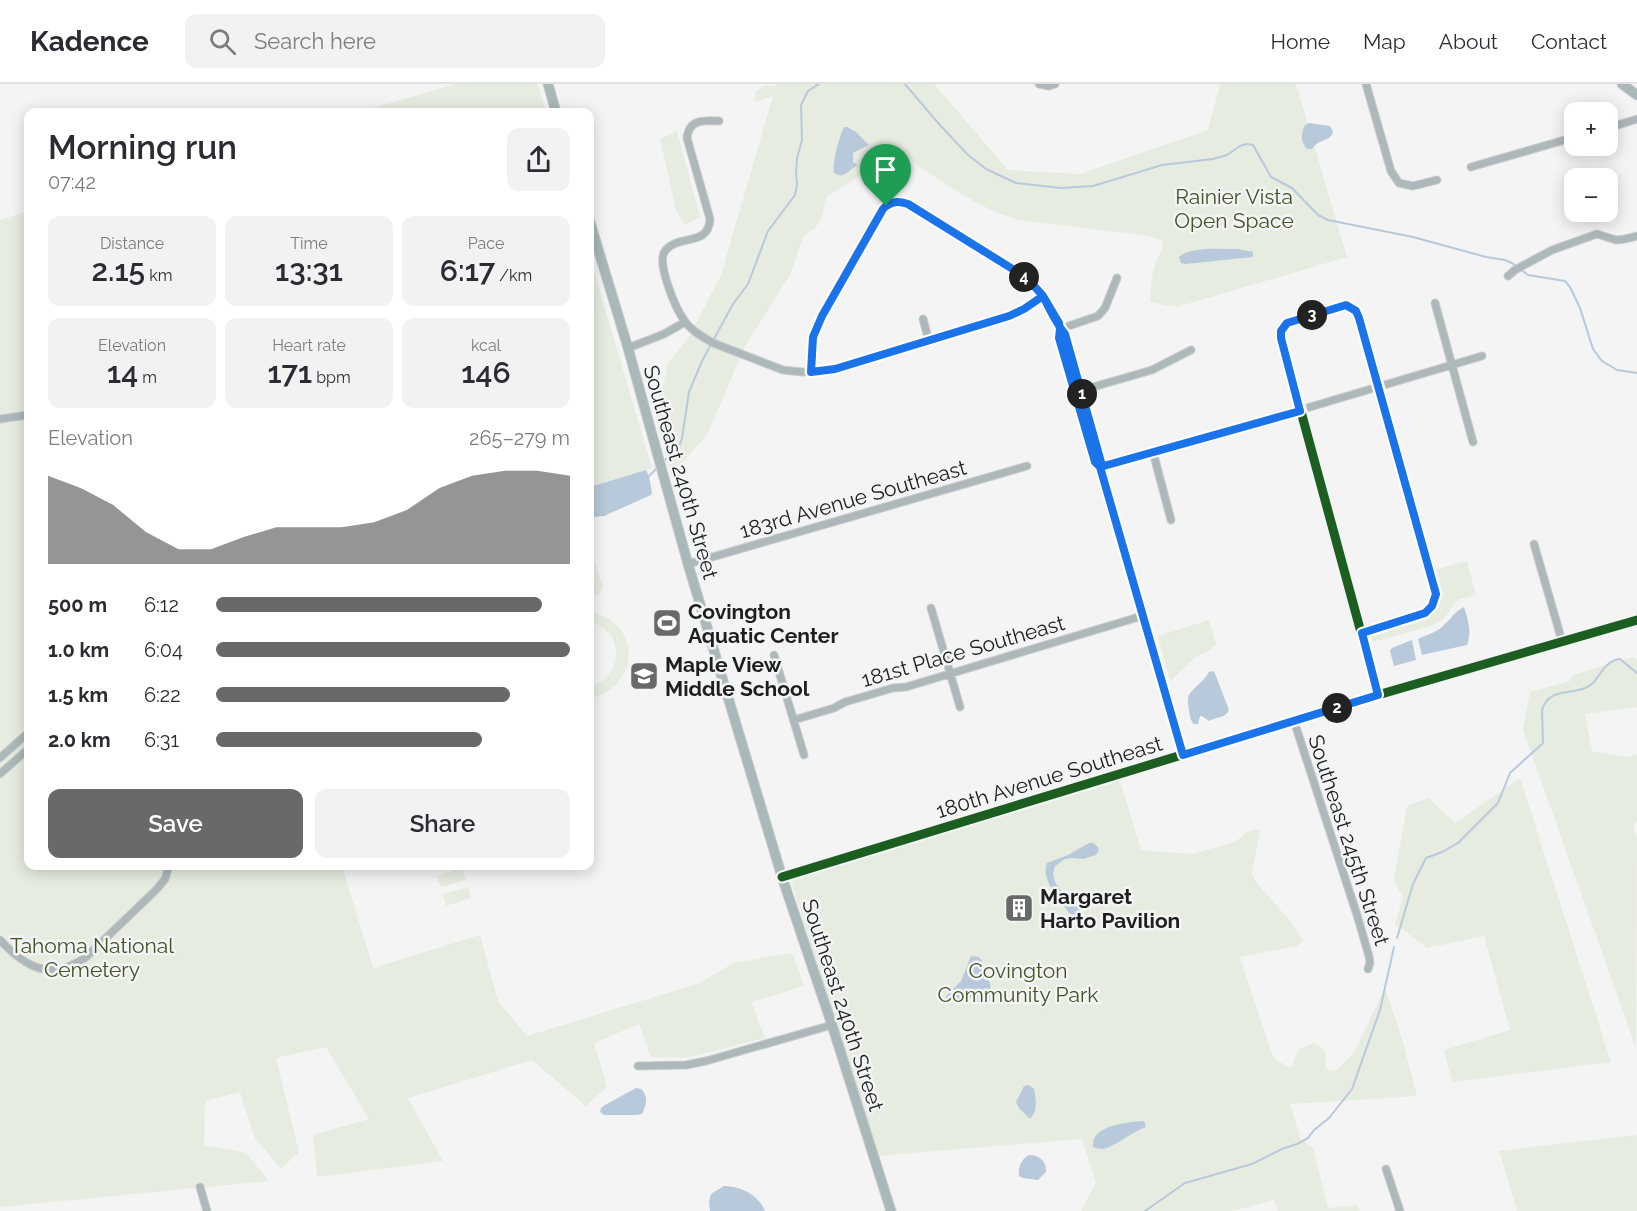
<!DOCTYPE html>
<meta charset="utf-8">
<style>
:root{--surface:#fff;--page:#f2f2f3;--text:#2b2b33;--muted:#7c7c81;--line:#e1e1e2;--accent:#686969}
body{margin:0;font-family:Raleway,sans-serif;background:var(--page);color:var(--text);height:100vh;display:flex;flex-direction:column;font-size:22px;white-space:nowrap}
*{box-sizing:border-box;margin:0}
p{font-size:20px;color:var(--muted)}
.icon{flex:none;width:33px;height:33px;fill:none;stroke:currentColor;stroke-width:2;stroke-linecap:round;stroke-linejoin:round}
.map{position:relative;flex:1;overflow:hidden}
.drawer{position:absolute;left:24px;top:24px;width:570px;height:762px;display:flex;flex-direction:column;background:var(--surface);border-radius:12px;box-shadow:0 3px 15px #0003}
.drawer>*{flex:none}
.controls{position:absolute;left:1564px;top:18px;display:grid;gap:12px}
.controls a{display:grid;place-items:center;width:54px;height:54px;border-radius:12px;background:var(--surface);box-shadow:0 3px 15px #0003;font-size:30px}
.pin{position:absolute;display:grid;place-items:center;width:51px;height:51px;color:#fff;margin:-62px -26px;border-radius:50% 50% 50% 0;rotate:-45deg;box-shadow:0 0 6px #0007}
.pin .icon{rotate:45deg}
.km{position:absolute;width:30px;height:30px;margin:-15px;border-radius:50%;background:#222;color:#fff;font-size:16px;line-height:30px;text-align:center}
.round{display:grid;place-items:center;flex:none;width:63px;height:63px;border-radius:12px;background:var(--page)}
.summary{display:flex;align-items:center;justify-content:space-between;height:102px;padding:0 24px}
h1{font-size:33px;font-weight:600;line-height:45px}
.stats{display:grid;grid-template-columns:repeat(3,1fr);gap:9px;height:102px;padding:6px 24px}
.stats div{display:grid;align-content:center;border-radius:12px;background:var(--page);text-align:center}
.stats b{font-size:30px;font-weight:600}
.stats small{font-size:16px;font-weight:400}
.stats p{font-size:16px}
.chart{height:168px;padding:12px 24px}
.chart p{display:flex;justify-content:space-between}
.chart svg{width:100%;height:108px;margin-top:6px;fill:var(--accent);opacity:.7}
.cta{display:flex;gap:12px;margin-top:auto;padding:12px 24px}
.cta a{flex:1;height:69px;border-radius:12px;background:var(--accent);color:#fff;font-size:24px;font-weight:600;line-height:69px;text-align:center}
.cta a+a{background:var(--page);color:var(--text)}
ul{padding:0 24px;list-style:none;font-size:20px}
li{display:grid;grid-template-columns:96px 72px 1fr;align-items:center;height:45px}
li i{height:15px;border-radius:8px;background:var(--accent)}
header{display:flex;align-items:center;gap:36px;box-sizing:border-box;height:84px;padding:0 30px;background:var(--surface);border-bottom:2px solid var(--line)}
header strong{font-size:28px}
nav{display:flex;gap:33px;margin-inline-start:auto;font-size:21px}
.search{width:420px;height:54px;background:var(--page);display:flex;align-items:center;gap:15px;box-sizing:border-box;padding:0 21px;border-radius:12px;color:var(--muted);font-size:22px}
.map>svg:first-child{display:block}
</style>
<header>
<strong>Kadence</strong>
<div class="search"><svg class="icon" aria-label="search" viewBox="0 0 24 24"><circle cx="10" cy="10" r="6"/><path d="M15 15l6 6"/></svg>Search here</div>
<nav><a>Home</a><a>Map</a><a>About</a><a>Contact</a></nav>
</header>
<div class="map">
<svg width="1637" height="1127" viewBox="0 0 1637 1127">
<rect width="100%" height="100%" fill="#f4f4f4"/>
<!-- green -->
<path fill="#e7ece0" d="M456,0H538L546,28H360Z
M776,0H934L1008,86L1080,90L1208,46L1220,0H1296L1347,173L1177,223L1150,218C1151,207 1151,195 1154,184C1156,174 1163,167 1163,157L1149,152L1019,136C974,123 937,94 899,68L826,113L822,133L816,143L803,153L790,191L745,262L708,349L671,392L653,321L663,302L668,279L689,253L721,191L773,12L755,18L756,8L763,2H775Z
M677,47L700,133L685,141L676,126L660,55Z
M28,127V782H342L373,884L480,851L498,917L527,952L700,899L733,879L792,869L804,902L751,918L765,954L686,974L651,973L639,940L594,959L607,1003L586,1022L532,976L408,1014L443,1077L317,1093L313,1051L369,1035L326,963L276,974L299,1068L281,1085L255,1054L240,1008L205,1017L204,1061L246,1069L269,1097L0,1123V136Z
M590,174L652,384L590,403Z
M590,465L603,503L599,510L590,513Z
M1467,477L1476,511L1457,516C1450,526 1445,536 1434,541L1373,558L1371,552L1375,549L1426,534C1447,518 1439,507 1433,486Z
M590,528C642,538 641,601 590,615V603C624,592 626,547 590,538Z
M1209,536L1216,560L1209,567L1197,572L1170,597L1158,552Z
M1632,573L1637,576V623L1585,630L1592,667L1627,673L1637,670V737L1633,742L1637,754L1636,964L1523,646L1530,608L1570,597L1573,591Z
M1520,694L1611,978L1452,998L1444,966L1510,946L1484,852L1427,864L1395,840L1403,814L1394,796L1407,722L1428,714L1455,739Z
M1120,697L1141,766L1192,770L1235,758L1247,748L1255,745L1260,748L1252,789L1255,797L1291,838L1303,856L1297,862L1240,873L1273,973L1289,984L1292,982L1299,965L1314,959L1325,966L1326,985L1336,987L1355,967L1385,903L1403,958L1417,1012L1290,1020L1301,1056L1313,1064L1328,1124L1357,1121L1360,1127H1278L1274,1116L1232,1127H1081L1096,1099L1082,1055L878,1072L791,797C846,778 902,762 957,746C1012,730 1066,713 1120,697Z
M462,784L466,796L441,803L437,792Z
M468,803L471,814L446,822L443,810Z
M1637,1051V1127H1517L1499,1067Z"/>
<!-- water -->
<path fill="#b7c9da" d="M1309,39L1330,42L1333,47L1332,51C1326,58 1319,55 1312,65H1307C1300,58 1301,49 1305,41Z
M844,43H847L856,48L869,61L853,69V78L858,81L856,82C848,87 844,95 834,89C832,78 839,54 844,43Z
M1238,165L1253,168V173L1185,180L1181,179L1179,173C1190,162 1223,165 1238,165Z
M646,386L649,392L652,409L651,411L604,432L593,433L590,425V403Z
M1464,523C1468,536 1472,547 1467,561L1422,571L1418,555C1427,551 1438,548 1445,540C1452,534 1455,527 1464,523Z
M1412,556L1416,576L1394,582L1390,567L1392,564Z
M1214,587L1229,626C1226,634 1216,633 1209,637L1202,632H1200L1198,640H1194C1190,636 1190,632 1189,626C1186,610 1189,610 1199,600C1203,597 1206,592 1209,588Z
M1089,759H1093L1098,763L1099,766L1096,771L1083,775L1072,774L1065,775L1055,782L1053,790L1055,798L1068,817L1079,822L1080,825V830L1074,833L1070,830C1061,817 1040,796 1047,779L1068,771Z
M971,872L979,873L982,877C985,885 1002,924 981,919C976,918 971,914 967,913L949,919L945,916L946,912L961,897Z
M1029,1001L1034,1005C1036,1015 1038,1025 1031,1034H1029L1019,1024L1016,1018L1024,1002Z
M636,1004L641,1005C649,1012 646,1022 642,1030L637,1031H604L600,1028L601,1024L605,1021Z
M1144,1037L1146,1043C1133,1047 1113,1064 1102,1065C1098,1065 1096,1064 1093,1063C1090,1041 1129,1038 1144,1037Z
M1029,1071C1039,1071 1047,1077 1046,1088L1038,1096L1023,1094L1019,1092C1018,1084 1021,1075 1029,1071Z
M724,1102C740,1102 759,1111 765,1127H710L709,1118L711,1110Z"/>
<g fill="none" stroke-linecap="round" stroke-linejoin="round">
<!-- stream -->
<path stroke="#b7c9da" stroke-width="2" d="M905,0L939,40L967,70L986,85L1016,99L1061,104L1093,102L1162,81L1213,75L1227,71L1240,62L1247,60L1253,61L1271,93L1292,104L1318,131L1328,136L1413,153L1486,173L1505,176L1512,179L1528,191L1565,197L1570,203L1580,224L1593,265L1602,277L1617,286L1637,289
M663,378L679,363L682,354L689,308L702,277L733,220L748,200L768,147L795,111L797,101L796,89L797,74L802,56L801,21L808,7L819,0
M649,392L659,382
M1397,854L1413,800L1426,774L1442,768L1458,759L1498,719L1510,689L1543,659L1542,626C1549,604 1568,611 1585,604C1601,598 1600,578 1620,575L1637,589
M1145,1127L1185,1099L1252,1080L1282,1065L1297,1060L1308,1054L1314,1046L1329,1034L1352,1005L1380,926L1394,863"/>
<!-- street casing -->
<g stroke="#cdcdcd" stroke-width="9">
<path id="street" d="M1039,0L1049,2L1055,0
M1366,0L1391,87L1399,99L1413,102L1437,96
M719,37C704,36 689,35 687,54L710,135C709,163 677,150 665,167C656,179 676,225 684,236C690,246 703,253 713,259L783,286L802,288L824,287L1009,232L1024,225L1043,212
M1608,44L1637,35
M1471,83L1575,53
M1508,192L1515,186L1552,166L1597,150L1616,156L1625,155L1637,152
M1435,219L1473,358
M923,235L929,257
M1060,245L1098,232L1105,224L1117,194
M628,264L664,250L685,238
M811,288L813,253L822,232L883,125C891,118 897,116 908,120L1027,194L1043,212L1059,239L1060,245L1065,250L1101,378L1100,383L1095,378L1059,254L1060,245
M1079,307L1152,286L1191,266
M0,335L28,331
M1153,368L1171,436
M1534,460L1562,557
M688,480L1027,382
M931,524L960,623
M1362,549L1425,529L1432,522L1436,510L1359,233L1356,227L1346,221L1287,239L1281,247V254L1378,611
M774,571L804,671
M794,636L834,624L845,618L893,604L906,603L1142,532
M1294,637L1357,831L1369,872L1370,879L1368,885
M1183,671L1100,383L1300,326L1482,272
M0,674L28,649
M0,690L28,665
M0,856C26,884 50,897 85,874L157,805L165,795L169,782
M638,982L686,981L706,977L832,941
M1386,1085L1400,1127
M200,1103L207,1127"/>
</g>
<!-- secondary casing -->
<g stroke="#cdcdcd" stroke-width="11">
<path id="secondary" d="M548,0L556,28
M1622,0L1637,11
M590,138L628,264L688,480L782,793L832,941L891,1127
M782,793L1388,608L1637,536"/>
</g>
<!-- street -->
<use href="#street" stroke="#acb8b9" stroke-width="7"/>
<!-- secondary -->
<use href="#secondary" stroke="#a9b8b8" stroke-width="9"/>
<!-- cycleway casing -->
<g stroke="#f3f4f5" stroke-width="13">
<path id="cycleway" d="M811,288L813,253L822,232L883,125C891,118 897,116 908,120L1027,194L1043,212L1059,239L1060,245L1065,250L1101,378L1100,383L1095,378L1059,254L1060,245
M1362,549L1425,529L1432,522L1436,510L1359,233L1356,227L1346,221L1287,239L1281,247V254L1378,611
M782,793L1388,608L1637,536"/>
</g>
<!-- cycleway -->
<use href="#cycleway" stroke="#1b5e20" stroke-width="9"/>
</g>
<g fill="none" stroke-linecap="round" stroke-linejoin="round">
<!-- route casing -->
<g stroke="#fff" stroke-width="12">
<path id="route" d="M886,122L883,125L822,232L813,253L811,288L835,285L1009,232L1024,225L1043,212C1049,224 1057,241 1065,250L1101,378L1100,383L1183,671L1378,611L1362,549L1425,529L1432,522L1436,510L1359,234L1356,227L1346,221L1287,239L1281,247V254L1300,327L1100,383L1095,378L1059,254L1060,245L1059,239L1043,212L1027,194L908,120C899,117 894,117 886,122"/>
</g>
<!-- route -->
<use href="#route" stroke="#1a73e8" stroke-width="8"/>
</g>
<!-- icons -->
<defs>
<g id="stadium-square" transform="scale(1.5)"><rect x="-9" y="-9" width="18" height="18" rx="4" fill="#686969" stroke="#f3f4f5"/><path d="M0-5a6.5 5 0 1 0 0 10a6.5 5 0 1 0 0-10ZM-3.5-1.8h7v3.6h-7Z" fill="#fff"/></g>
<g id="school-square" transform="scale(1.5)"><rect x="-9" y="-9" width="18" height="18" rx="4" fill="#686969" stroke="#f3f4f5"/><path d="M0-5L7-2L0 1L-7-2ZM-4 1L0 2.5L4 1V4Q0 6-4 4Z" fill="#fff"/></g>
<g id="building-square" transform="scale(1.5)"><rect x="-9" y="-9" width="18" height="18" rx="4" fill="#686969" stroke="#f3f4f5"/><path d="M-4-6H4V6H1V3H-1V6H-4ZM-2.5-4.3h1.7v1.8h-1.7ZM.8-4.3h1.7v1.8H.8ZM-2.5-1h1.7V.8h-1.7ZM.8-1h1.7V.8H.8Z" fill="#fff"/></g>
</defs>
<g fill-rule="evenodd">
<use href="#stadium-square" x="667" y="539"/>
<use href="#school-square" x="644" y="592"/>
<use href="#building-square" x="1019" y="824"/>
</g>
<g text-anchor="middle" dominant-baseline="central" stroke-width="5" stroke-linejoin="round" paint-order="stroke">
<!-- park labels -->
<g font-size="21" fill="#435321" stroke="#f3f4f5">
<text x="1234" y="112">Rainier Vista<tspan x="1234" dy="24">Open Space</tspan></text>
<text x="92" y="861">Tahoma National<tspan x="92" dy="24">Cemetery</tspan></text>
<text x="1018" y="886">Covington<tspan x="1018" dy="24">Community Park</tspan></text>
</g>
<!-- street labels -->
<g font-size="21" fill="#1d1e1e" stroke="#f3f4f5">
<text transform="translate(681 388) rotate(74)">Southeast 240th Street</text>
<text transform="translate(853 415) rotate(-16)">183rd Avenue Southeast</text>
<text transform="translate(963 567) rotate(-16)">181st Place Southeast</text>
<text transform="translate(1049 693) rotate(-17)">180th Avenue Southeast</text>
<text transform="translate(1349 756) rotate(72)">Southeast 245th Street</text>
<text transform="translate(843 921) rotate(72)">Southeast 240th Street</text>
</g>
<!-- poi labels -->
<g font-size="21" font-weight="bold" fill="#1d1e1e" stroke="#f3f4f5" text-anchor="start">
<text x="688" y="527">Covington<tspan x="688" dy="24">Aquatic Center</tspan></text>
<text x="665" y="580">Maple View<tspan x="665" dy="24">Middle School</tspan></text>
<text x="1040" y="812">Margaret<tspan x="1040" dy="24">Harto Pavilion</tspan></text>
</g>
</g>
</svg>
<div class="controls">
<a>+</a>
<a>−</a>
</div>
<div class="pin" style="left:886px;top:122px;background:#1e9e55"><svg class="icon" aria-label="arrive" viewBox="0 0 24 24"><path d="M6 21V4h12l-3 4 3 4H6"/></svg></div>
<b class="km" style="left:1082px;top:310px">1</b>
<b class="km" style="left:1337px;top:624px">2</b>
<b class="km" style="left:1312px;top:231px">3</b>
<b class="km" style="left:1024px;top:193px">4</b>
<section class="drawer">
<div class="summary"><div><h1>Morning run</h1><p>07:42</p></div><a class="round"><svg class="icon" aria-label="share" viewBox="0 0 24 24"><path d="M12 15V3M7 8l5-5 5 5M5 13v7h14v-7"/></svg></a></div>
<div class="stats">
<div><p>Distance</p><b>2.15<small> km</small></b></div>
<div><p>Time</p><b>13:31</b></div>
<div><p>Pace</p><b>6:17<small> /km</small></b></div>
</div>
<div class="stats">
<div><p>Elevation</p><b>14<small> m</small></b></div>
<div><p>Heart rate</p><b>171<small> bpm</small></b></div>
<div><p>kcal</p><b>146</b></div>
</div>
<div class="chart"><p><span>Elevation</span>265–279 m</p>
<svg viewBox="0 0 160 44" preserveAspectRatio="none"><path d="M0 44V8L10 13L20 20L30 31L40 38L50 38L60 33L70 29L80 29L90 29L100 27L110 22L120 13L130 8L140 6L150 6L160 8V44z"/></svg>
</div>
<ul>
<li><b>500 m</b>6:12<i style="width:92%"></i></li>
<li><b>1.0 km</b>6:04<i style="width:100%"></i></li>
<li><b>1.5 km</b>6:22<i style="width:83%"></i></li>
<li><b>2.0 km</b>6:31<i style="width:75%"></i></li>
</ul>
<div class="cta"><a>Save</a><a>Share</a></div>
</section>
</div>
